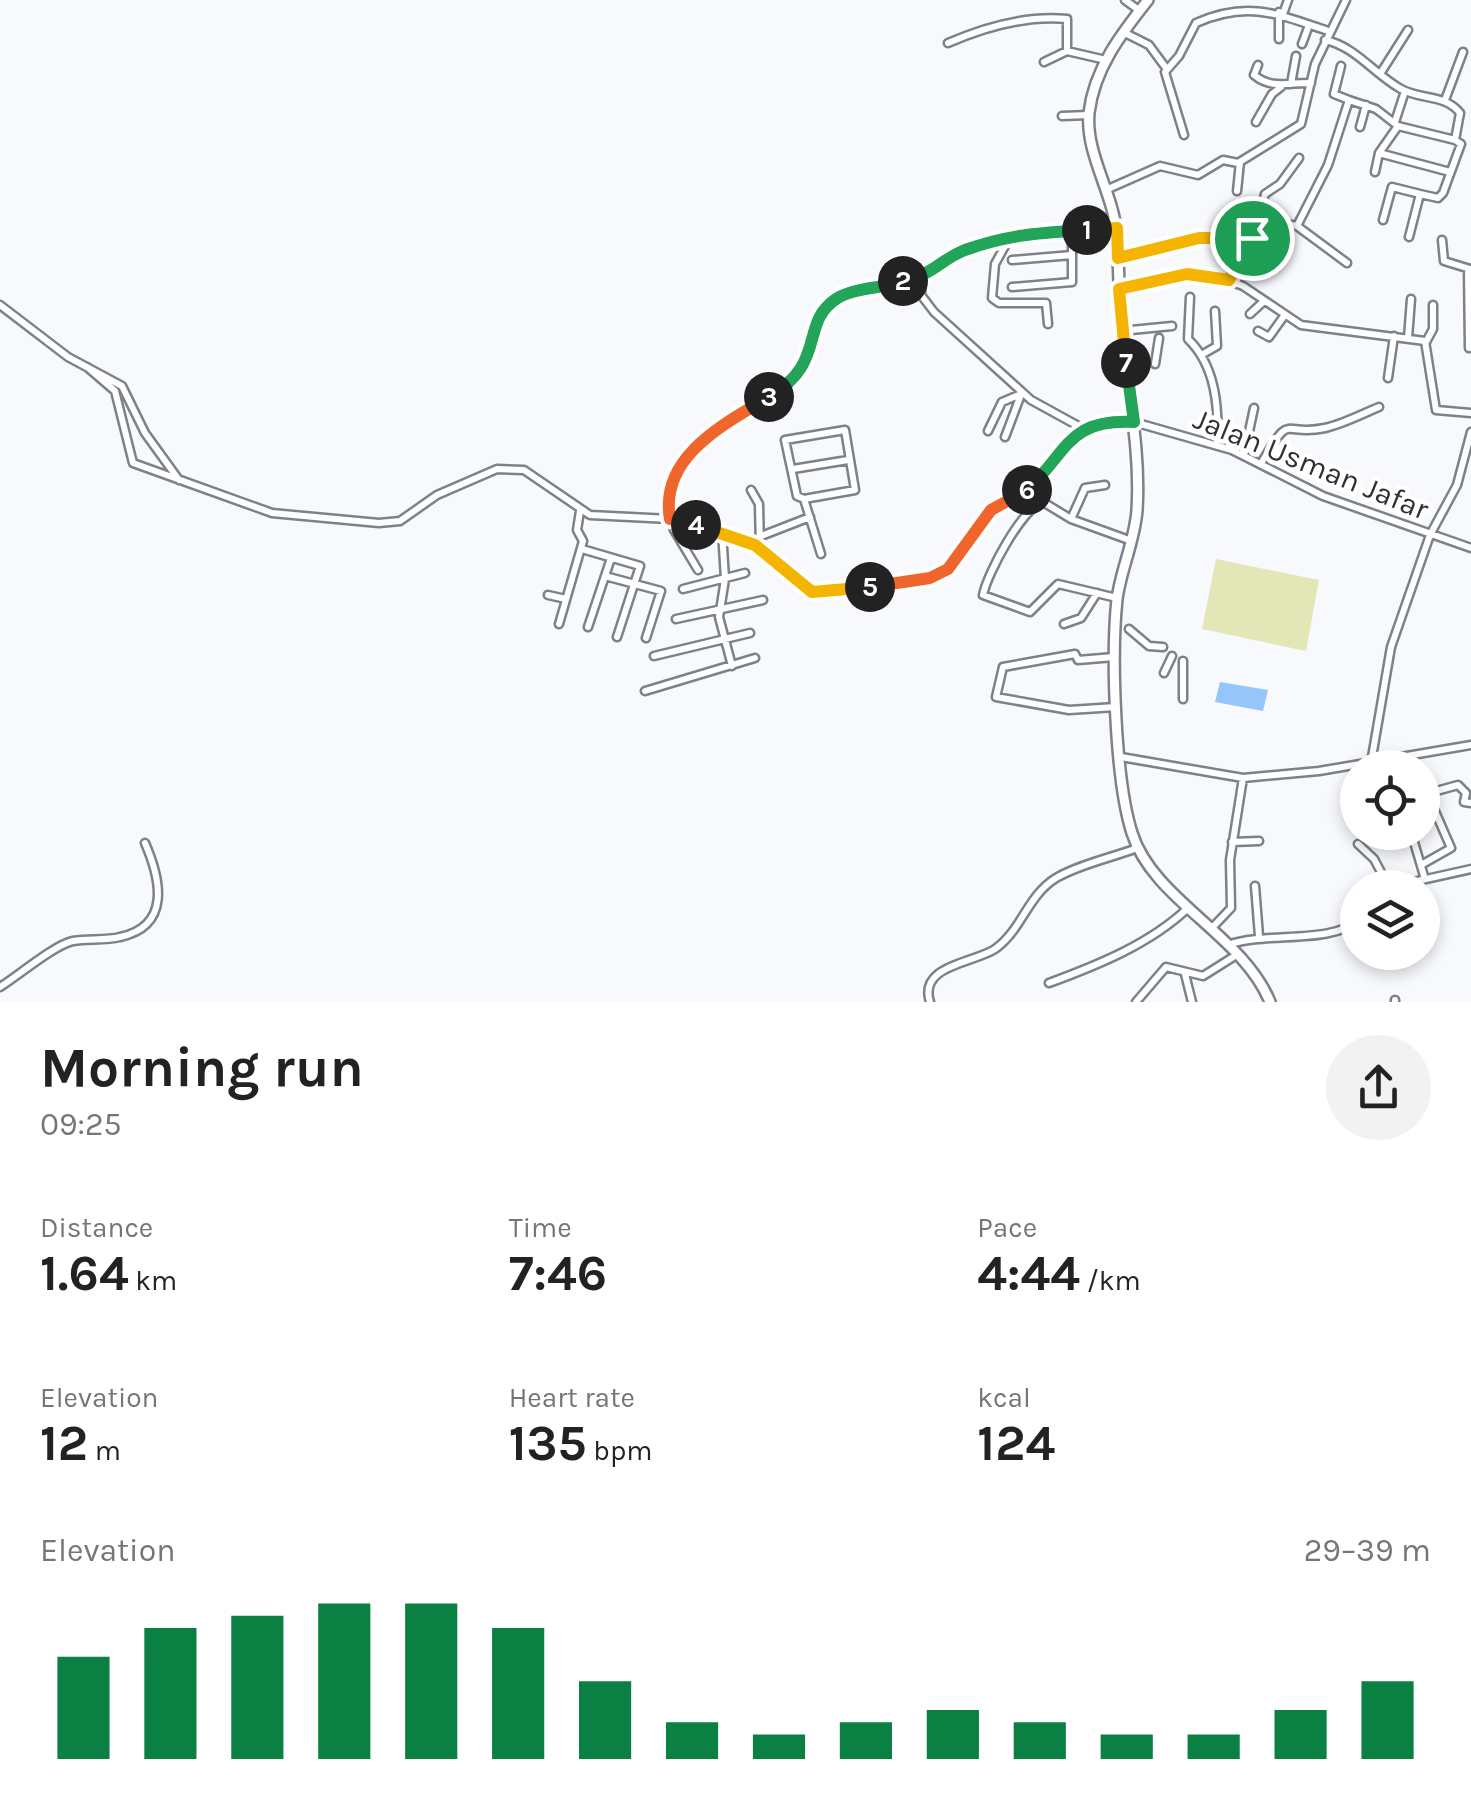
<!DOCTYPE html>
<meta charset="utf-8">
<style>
:root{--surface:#fff;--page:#f2f2f2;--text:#222;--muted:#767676;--accent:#0b8043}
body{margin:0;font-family:Karla,sans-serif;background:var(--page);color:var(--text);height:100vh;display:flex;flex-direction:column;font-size:38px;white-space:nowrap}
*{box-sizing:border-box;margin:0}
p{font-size:32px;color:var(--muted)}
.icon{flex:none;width:55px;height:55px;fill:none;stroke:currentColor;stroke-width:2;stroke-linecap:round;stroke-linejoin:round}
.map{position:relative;height:1002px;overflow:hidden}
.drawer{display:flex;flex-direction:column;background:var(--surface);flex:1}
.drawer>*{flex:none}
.controls{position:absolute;left:1340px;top:750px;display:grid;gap:20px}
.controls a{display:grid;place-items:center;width:100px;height:100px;border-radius:50%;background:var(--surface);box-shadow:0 5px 15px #0003;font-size:50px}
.pin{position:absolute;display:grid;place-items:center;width:85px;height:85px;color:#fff;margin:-42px;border:5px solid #fff;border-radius:50%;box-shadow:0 2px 10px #0007}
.km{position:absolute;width:50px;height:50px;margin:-25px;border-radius:50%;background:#222;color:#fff;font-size:28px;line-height:50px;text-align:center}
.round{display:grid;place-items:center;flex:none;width:105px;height:105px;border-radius:52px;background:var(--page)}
.overview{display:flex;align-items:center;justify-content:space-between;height:170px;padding:0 40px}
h1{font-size:55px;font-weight:700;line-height:75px}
.metrics{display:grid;grid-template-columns:repeat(3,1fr);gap:15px;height:170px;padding:10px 40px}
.metrics div{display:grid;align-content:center}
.metrics b{font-size:50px;font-weight:700}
.metrics small{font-size:28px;font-weight:400}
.metrics p{font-size:28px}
.chart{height:280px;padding:20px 40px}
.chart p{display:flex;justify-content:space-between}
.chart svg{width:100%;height:180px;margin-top:10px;stroke:var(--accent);stroke-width:6}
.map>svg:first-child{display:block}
</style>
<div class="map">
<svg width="1471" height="1002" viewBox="0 0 1471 1002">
<rect width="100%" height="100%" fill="#f7f9fd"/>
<!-- park -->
<path fill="#e3e7b7" d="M1216,559L1319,580L1306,651L1202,629Z"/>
<!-- water -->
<path fill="#95c5f9" d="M1220,682L1268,690L1263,711L1215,702Z"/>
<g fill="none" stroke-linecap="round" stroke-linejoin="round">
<!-- minor casing -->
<g stroke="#7c818a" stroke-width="11">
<path id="minor" d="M1125,0L1140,11
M1279,12V39
M1283,14L1288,0
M1123,32L1149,45L1166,68
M1325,40C1355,46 1375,75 1401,89C1421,100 1445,94 1460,113L1455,140L1461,144L1443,193L1438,198L1420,194L1409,237
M948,43C985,27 1026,15 1067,19V51
M1302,44L1309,25
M1044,62L1067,51L1106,60
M1258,65L1254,75C1272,90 1290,82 1311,83
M1380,74L1408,30
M1291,84L1296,56
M1349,100L1376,109L1398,126
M1445,100L1463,52
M1062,116L1089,115
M1256,122L1272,94L1281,87
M1395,122L1405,91
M1360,127L1366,105
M1184,135L1165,72L1179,56L1196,23C1248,0 1278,14 1328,31
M1379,153L1398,126L1455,140
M1375,172L1379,153L1450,172
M1108,189L1160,166L1198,175L1223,160L1238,163L1301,124L1315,64L1346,0
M1237,191L1240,162
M1258,219L1297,226L1328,165L1349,100L1334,94L1341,66
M1383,220L1392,187L1420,194
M1297,226L1347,263
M1011,235L995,264L992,298L999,303H1046L1048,324
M1442,240L1444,261L1470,269
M1118,257L1199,239L1252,238
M1012,260L1072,255
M1468,269L1469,348
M922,278L921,295L934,312L1031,400L1082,428
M1229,279L1254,234L1265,194L1280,184L1299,158
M1012,287L1072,282V231
M1119,289L1187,275L1219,277L1243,286L1301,325L1425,341L1436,410L1471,413
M1190,297L1188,339C1216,366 1219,408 1217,445
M0,305L68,357L122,386L145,433L179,480
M1250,314L1264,301
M1121,331L1172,326
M1258,331L1269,337L1284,316
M1408,338L1411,299
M1426,342L1433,329V305
M1203,354L1217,346L1215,311
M1155,364L1159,338
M87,367L115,391L133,463L272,513L379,523L400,521L437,495L497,469L524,470L590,515L670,519L738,537L760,548L816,593L904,583L947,569L991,510L1025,492L1079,430L1099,422H1134L1232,450L1323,496L1471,548
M1388,378L1394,336
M988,431L1002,402L1021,394
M1005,437L1022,392
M1244,455L1254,408
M1262,462C1292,410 1282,437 1325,428C1343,424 1362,414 1379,407
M793,469L848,460
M1105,485L1085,488L1071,519L1129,540
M751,490L759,504L760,548
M804,499L855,490L845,430L785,440L797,496L804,499L821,554
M1071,519L1043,502C1022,508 987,574 983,595L1030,612L1058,584L1117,598
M722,531L725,579L719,617L732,666
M761,536L810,517
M582,549L640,566L617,637
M698,570L674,530L668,510L680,465L713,433L799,376L812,352L820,316L833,301L849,293L922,278L962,251L1011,235L1117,228
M605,576L661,591L646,638
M683,589L745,573
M548,595L566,599
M676,619L763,600
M559,624L583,541L577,530L580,511
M1064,624L1081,618L1097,593
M588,627L611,558
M1129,629L1149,646L1163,647
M654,656L750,633
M1114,657L1078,660L1075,654L1003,667L996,697L1069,710L1116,707
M1183,661V699
M1164,673L1172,656
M645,691L755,658
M1121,757L1243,778L1319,771L1471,745
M1371,763L1391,647L1430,535L1457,485L1471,432
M1422,795L1458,785L1466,793L1464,802L1471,803
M1411,832L1424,876
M1232,842L1259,841
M1358,844L1374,859L1389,887
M1421,865L1451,848L1427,793
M1255,886L1259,936
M1386,888L1471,869
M1211,929L1231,908L1230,860L1243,778
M1228,945C1266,931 1331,945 1358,920
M1185,974L1192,1002
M1049,983C1098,965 1150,944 1188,908
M0,987C18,976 54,945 73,941C88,938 104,941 120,937C171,926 161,880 145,843
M1395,1000V1002
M930,1002C918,965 974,963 995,949C1022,930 1027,896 1056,878C1080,864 1111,858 1137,848
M1136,1002L1166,967L1203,976L1238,954"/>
</g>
<!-- tertiary casing -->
<g stroke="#7c818a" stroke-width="14">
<path id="tertiary" d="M1148,0C1121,34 1094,69 1089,113C1085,155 1115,195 1117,238C1119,268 1119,299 1121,329C1127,389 1141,449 1137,510C1135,540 1121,569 1117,599C1111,656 1115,780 1132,833C1153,900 1243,935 1270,1002"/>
</g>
<!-- minor -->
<use href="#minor" stroke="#fff" stroke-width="6"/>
<!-- tertiary -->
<use href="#tertiary" stroke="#fff" stroke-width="9"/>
</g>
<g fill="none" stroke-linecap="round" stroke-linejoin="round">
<!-- split-1 casing -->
<g stroke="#fff" stroke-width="20">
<path id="split-1" d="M1087,230L1117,228L1118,258L1199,238H1252"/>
</g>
<!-- split-2 casing -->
<g stroke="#fff" stroke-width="20">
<path id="split-2" d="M903,281C934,274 940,260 965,250C1010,234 1040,233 1087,230"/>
</g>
<!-- split-3 casing -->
<g stroke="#fff" stroke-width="20">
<path id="split-3" d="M769,397C828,362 799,324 836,299C854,287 882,289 903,281"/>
</g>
<!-- split-4 casing -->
<g stroke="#fff" stroke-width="20">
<path id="split-4" d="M696,525L670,519C659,457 724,424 769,397"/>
</g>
<!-- split-5 casing -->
<g stroke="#fff" stroke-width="20">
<path id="split-5" d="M696,525L755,545L812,592L870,587"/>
</g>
<!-- split-6 casing -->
<g stroke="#fff" stroke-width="20">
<path id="split-6" d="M870,587L930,578L948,569L991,510L1027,490"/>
</g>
<!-- split-7 casing -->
<g stroke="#fff" stroke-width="20">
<path id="split-7" d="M1027,490C1069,451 1067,419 1134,422L1126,363"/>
</g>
<!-- split-8 casing -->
<g stroke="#fff" stroke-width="20">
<path id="split-8" d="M1126,363L1119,289L1187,274L1229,280L1252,238"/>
</g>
<!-- split-1 -->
<use href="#split-1" stroke="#f5b400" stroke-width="12"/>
<!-- split-2 -->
<use href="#split-2" stroke="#22a559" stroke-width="12"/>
<!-- split-3 -->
<use href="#split-3" stroke="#22a559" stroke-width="12"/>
<!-- split-4 -->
<use href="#split-4" stroke="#f0652b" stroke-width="12"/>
<!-- split-5 -->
<use href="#split-5" stroke="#f5b400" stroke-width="12"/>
<!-- split-6 -->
<use href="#split-6" stroke="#f0652b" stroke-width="12"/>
<!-- split-7 -->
<use href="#split-7" stroke="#22a559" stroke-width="12"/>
<!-- split-8 -->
<use href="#split-8" stroke="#f5b400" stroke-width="12"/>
</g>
<g text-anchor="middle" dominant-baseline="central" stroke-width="9" stroke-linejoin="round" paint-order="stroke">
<!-- street labels -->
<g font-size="30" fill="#2e3034" stroke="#fff">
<text transform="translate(1311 464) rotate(22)">Jalan Usman Jafar</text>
</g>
</g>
</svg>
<div class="controls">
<a><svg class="icon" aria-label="locate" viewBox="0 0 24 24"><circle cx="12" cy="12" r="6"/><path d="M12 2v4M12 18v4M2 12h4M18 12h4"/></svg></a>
<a><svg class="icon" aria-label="layers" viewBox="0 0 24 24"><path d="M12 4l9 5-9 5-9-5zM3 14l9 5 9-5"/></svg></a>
</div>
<div class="pin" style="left:1252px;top:238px;background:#1e9e55"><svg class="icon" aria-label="arrive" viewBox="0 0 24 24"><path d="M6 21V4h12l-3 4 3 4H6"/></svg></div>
<b class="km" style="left:1087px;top:230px">1</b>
<b class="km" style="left:903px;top:281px">2</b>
<b class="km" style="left:769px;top:397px">3</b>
<b class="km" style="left:696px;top:525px">4</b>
<b class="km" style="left:870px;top:587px">5</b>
<b class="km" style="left:1027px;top:490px">6</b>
<b class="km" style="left:1126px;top:363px">7</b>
</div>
<section class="drawer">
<div class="overview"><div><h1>Morning run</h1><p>09:25</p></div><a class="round"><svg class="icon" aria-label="share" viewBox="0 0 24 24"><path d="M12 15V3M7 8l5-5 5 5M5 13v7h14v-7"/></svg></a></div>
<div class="metrics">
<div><p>Distance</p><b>1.64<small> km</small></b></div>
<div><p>Time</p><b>7:46</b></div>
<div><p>Pace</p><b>4:44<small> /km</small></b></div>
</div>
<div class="metrics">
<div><p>Elevation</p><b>12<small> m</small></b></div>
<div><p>Heart rate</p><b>135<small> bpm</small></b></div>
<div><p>kcal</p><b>124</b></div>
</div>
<div class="chart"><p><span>Elevation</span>29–39 m</p>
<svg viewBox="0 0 160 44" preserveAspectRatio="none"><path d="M5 44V19M15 44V12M25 44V9M35 44V6M45 44V6M55 44V12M65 44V25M75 44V35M85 44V38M95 44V35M105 44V32M115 44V35M125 44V38M135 44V38M145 44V32M155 44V25"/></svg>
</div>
</section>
